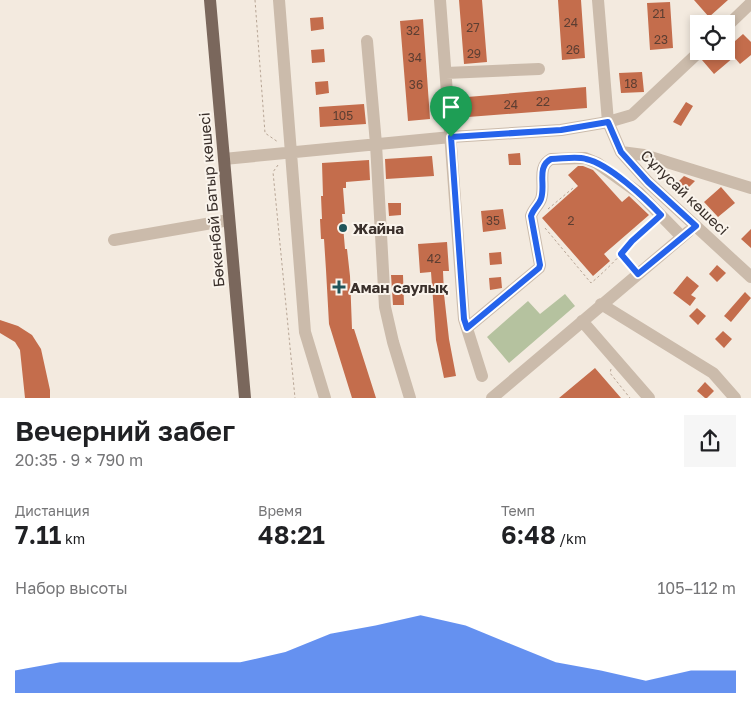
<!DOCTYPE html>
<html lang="ru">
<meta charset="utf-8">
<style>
:root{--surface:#fff;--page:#f6f6f6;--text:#202124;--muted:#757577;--accent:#2563eb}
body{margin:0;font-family:"Golos Text",sans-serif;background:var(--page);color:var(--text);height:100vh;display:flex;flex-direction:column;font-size:19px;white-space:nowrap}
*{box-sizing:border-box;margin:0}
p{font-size:16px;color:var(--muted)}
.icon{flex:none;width:28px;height:28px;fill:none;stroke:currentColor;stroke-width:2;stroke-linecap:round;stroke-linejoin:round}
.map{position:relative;height:398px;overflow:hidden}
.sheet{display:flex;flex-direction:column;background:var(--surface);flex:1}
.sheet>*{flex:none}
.tools{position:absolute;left:690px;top:15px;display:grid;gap:10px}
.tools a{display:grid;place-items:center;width:45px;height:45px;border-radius:0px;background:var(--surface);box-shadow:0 2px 8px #0003;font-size:25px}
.pin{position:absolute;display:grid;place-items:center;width:42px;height:42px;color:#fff;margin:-51px -21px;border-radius:50% 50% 50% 0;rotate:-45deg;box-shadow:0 0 5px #0007}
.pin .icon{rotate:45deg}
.round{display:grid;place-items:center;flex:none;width:52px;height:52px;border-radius:0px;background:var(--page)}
.overview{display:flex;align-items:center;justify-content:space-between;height:85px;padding:0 15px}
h1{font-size:28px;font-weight:600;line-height:38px}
.stats{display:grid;grid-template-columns:repeat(3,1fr);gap:8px;height:85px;padding:5px 15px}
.stats div{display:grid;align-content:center}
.stats b{font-size:25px;font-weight:600}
.stats small{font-size:14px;font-weight:400}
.stats p{font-size:14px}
.chart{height:140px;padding:10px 15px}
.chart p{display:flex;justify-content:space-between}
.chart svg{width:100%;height:90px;margin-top:5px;fill:var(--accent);opacity:.7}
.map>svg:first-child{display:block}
</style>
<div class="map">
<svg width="751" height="398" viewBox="0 0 751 398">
<rect width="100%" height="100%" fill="#f3eadf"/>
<!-- green -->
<path fill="#b5c29f" d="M565,294L575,306L509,363L487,337L528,301L540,314Z"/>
<!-- building -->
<path fill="#c46d4c" d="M459,0H482L487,62L464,64Z
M558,0H581L585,58L562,60Z
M694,0H728L709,17Z
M670,2L673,48L650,50L647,3Z
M323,17L324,29L311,31L310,18Z
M423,19L430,119L408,121L400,21Z
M743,34L751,42V55L740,64L734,57L714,74L702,60L708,52L726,51V49Z
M324,49L325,62L312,63L311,50Z
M642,72L644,92L621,93L619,73Z
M328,81L329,93L316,95L315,82Z
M586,87L587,108L468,117L467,97Z
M686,102L693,106L681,126L673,122Z
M364,104L366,124L320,127L319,107Z
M520,153L521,165H509L508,154Z
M432,156L434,176L386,179L385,159Z
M369,160L370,180L346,182V188H343L345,214H342L345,249H347L350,276L352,329H354L376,398H352L329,324L326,270L324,239H321L320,219H322L321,196H323L322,163Z
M578,166H583L593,170L622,202L629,196L649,215L604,254L610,261L593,276L542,218L578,186L568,175Z
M684,176L695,181L686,190L678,182Z
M721,187L735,203L718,217L704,202Z
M388,203H401V215L389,216Z
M503,209L506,229L483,232L481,211Z
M751,229V248L741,239Z
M447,242L449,271H443L444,294L449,339L456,376L444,378L436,340L431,272L420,273L418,244Z
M501,252L502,264L490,265L489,253Z
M717,265L726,273L717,282L709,274Z
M391,275H403L404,305H393Z
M687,276L699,286L691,295L696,298L690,306L673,293Z
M501,277L502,288L490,290L489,278Z
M745,292L751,298L731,322L724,316Z
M697,308L706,316L698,325L689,316Z
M0,320L18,326L32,335L41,349L50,390V398H25L20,350L15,342L0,333Z
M723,331L732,339L724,348L715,339Z
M595,368L621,398H559Z
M705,382L714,391L707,398H705L697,391Z"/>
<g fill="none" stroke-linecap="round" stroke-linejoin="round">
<!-- path -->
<path stroke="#b7a595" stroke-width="1" stroke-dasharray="2.5 2.5" stroke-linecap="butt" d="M255,0L265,133L278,142
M278,165L273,172L295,398
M548,209L573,188
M545,228L591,283C614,264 631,242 653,222
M622,254L632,267
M611,369L610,373L630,398"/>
<!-- minor -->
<path stroke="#cbbbab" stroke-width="12" d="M279,0L305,332L325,398
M440,0L464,319L482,376
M598,0L608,122L621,152L648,182L751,277
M726,27L751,3
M367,41L376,144L385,307L393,342L410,398
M446,73L539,69
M621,152L644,155L751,188
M224,159L451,137L561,130L608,122L632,115L700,51
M114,240L229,220
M601,304L713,373L735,398
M582,321L649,398
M467,328L539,268L540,265L531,216C533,209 539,205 541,199C546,185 536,167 551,159L585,158L597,163L639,193L682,237
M492,398L688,232"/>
<!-- major -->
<path stroke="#7a675c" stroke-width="12" d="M210,0L245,398"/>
</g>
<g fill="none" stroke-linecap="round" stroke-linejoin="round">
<!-- route casing -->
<g stroke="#fff" stroke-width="10">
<path id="route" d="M608,122L621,152L648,182L696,226L638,274L621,254L632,241L661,215C645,198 609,164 586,159C576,156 562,159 551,159C536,167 546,185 541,199C539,205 533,209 531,216L540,265L539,268L467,328L464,319L451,137L561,130Z"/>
</g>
<!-- route -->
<use href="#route" stroke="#2563eb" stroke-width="6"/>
</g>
<!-- markers -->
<g fill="#20545a" stroke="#faf4ec" stroke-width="2">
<circle cx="343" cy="228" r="5"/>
<path d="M336.5 279.5h5v5h5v5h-5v5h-5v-5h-5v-5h5z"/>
</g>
<g text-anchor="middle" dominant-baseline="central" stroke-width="4" stroke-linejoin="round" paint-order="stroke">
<!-- number labels -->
<g font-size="12" fill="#5c3e32">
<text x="659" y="13">21</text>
<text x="571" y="22">24</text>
<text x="473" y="27">27</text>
<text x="413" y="30">32</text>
<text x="661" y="39">23</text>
<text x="573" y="49">26</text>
<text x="474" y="53">29</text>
<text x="415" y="57">34</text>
<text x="631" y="83">18</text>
<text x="416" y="84">36</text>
<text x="543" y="101">22</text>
<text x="511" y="104">24</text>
<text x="343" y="115">105</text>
<text x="493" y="220">35</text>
<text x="571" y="220">2</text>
<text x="434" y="258">42</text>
</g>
<!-- street labels -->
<g font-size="15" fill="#392f2a" stroke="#faf4ec">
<text transform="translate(685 192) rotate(44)">Сұлусай көшесі</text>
<text transform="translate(211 200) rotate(-95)">Бөкенбай Батыр көшесі</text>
</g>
<!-- poi labels -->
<g font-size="15" font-weight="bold" fill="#392f2a" stroke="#faf4ec" text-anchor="start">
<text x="353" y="228">Жайна</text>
<text x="350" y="287">Аман саулық</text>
</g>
</g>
</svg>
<div class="tools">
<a><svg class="icon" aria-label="locate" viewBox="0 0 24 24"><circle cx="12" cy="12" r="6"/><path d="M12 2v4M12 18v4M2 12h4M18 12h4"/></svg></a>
</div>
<div class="pin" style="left:451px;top:137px;background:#1e9e55"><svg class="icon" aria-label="arrive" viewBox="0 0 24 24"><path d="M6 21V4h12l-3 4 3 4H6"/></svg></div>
</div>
<section class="sheet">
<div class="overview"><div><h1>Вечерний забег</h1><p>20:35 · 9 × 790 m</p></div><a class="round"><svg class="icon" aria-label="share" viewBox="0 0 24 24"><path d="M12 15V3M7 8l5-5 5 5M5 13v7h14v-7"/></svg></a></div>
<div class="stats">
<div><p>Дистанция</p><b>7.11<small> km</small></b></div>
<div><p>Время</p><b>48:21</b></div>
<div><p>Темп</p><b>6:48<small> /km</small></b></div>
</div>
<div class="chart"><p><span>Набор высоты</span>105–112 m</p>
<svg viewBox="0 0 160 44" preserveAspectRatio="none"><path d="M0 44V33L10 29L20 29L30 29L40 29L50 29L60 24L70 15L80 11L90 6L100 11L110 20L120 29L130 33L140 38L150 33L160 33V44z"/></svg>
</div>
</section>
